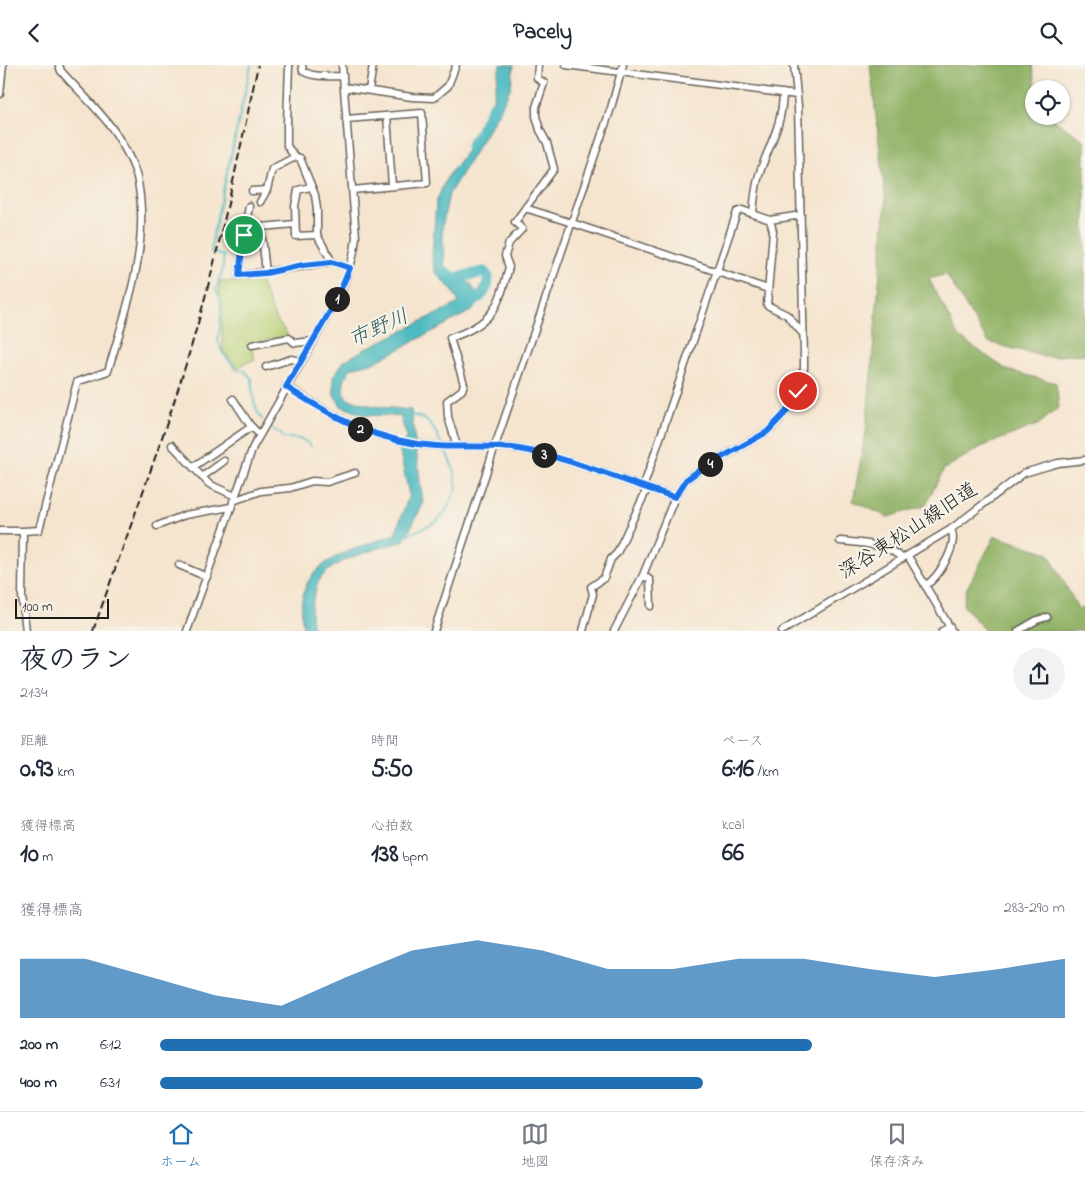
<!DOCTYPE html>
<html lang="ja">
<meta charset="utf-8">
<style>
:root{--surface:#fff;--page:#f2f2f3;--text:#1f2937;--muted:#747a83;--line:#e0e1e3;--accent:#1f6fb2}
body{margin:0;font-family:"Indie Flower","Klee One",sans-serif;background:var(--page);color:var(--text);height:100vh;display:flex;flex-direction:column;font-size:19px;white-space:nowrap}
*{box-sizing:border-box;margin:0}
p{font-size:16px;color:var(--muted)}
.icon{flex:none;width:28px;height:28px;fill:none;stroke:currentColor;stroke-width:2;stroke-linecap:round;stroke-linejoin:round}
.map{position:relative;height:566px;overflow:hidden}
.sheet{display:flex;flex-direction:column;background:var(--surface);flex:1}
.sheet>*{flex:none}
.fabs{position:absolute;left:1025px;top:15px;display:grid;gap:10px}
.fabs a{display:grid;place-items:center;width:45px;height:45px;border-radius:50%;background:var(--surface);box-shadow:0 1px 4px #0004;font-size:25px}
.scale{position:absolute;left:15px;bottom:12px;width:94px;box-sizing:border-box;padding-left:5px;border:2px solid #1c1c1c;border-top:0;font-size:14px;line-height:18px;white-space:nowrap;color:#1c1c1c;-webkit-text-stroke:4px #f7f3e8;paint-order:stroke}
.pin{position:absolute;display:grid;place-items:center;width:42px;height:42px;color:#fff;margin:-21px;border:2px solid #fff;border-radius:50%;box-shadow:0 1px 5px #0007}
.km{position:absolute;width:25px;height:25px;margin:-12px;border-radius:50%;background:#222;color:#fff;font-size:14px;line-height:25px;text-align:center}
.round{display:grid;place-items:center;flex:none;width:52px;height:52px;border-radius:26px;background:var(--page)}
.headline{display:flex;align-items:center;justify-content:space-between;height:85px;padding:0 20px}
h1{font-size:28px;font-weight:700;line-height:38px}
.stats{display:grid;grid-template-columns:repeat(3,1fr);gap:8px;height:85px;padding:5px 20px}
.stats div{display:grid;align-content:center}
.stats b{font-size:25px;font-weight:700}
.stats small{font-size:14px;font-weight:400}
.stats p{font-size:14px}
.chart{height:140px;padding:10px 20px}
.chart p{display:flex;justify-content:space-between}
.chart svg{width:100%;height:90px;margin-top:5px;fill:var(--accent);opacity:.7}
ul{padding:0 20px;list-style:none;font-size:16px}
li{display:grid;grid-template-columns:80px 60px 1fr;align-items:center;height:38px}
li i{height:12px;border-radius:6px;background:var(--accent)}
header{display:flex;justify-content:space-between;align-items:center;height:65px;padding:0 20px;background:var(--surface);font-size:22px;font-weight:700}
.tabs{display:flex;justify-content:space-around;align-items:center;height:70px;border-top:1px solid var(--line);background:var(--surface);font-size:14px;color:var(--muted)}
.tabs a{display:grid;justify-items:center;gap:2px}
.tabs .current{color:var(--accent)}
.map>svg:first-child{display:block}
</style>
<header><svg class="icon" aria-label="back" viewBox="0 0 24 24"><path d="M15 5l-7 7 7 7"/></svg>Pacely<svg class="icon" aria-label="search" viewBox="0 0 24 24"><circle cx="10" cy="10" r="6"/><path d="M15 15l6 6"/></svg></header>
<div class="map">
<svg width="1085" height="566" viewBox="0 0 1085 566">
<rect width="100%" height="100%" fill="#f7f3e8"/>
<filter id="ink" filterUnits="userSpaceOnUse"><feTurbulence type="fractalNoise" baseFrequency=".02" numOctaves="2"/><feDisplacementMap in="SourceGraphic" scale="10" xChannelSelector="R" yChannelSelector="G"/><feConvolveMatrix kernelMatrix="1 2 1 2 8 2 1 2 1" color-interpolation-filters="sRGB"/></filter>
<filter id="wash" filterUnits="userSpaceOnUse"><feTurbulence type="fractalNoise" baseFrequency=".0096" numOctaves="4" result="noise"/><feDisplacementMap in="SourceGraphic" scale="20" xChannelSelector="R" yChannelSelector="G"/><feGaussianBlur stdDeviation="1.12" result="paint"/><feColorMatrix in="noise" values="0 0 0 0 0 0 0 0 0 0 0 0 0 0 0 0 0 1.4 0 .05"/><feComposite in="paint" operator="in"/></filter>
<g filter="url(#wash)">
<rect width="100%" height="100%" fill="#f5e4ce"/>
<!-- green -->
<path fill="#b8d177" stroke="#6a764a" d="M219,216L261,218L275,253L288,270L250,279L255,294L242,300L238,303L223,286Z"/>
<!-- forest -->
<path fill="#92b368" stroke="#576842" d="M870,0H1032L1036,24H1034V51H1048L1085,76V289L1045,292L988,277L946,209L929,214L959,272L1007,305L1056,318L1059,342L1039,359L981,382L944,404L925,441L888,452L853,436L866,367L886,137Z
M995,471L1048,488L1079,545L1085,542V566H985L963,540L967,523Z"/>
<!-- water -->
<path fill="#4bbac1" stroke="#346b6e" d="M500,0H514L511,22L498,49L449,129L442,163L445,204L471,219L479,235L473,245L375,297L351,303C343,316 341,320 347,334L373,341L411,345L423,439L404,476C379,484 332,493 318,517C317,520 316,525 315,528C310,541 310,553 314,566H304C289,497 343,489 395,469L409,430L399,383L407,372L400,351L364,350L341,341L334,330L333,312L344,296L365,284L459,238L452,225L435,207L432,191L436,137L446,114L484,62L492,38Z"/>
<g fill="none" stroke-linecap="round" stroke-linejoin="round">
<!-- stream -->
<path stroke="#4bbac1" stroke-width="2" d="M251,0L213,171L211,187L224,191L222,207L216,224L222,240L218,276L222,287L237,305L245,306L252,314C252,328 254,344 262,354
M410,350C430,352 434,363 442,380
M271,363L280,368L283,373C294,373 304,373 311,381
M405,471L436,457L446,446L457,423L454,405L445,384"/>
<!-- river -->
<path stroke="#4bbac1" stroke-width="11" d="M471,81L480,67L493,41
M446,208L454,213L484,207L488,212C489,227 478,234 466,242"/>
</g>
</g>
<g filter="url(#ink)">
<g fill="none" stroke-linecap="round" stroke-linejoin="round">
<!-- minor casing -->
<g stroke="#68625a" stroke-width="9">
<path id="minor" d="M289,0L287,58V81L295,92L300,93L315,130L317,144V170L332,197L350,203
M302,0L303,6C314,13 330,11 343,11
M566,0L797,30
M344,22L412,32L434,33L448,21L456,0
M369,25L373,0
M0,29L3,0
M387,51L392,121
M346,54L422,48L427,118L352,125
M310,122L298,125L295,141L296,171L317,170
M252,126L267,125L272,104L295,92
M260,137L267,125
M249,141L244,170L239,210C270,207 301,201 332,197
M525,143L572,158L768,224
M753,149C754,136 755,123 759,110C769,79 782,63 783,28
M770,155L773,166L767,240L787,250L803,269
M266,208L261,162L295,159
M252,280L289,273L295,278L313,276
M266,302L291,294L301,296
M286,321C335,353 376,377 436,381C463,383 491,379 519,384C572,393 623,417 675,432
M233,334L250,360L259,369
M172,380L209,419L235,431
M457,381L448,352L447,336L462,325L464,319L450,273C492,259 498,244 509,202L505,191L509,178L522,164L515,157L554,104L547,78L540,65L536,51V42L544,18L537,13L538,0
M193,402L251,362
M202,412L224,396
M643,423L737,147L742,145L770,155L801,150
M233,436L261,426L290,423L312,416L327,417L355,408
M157,461L185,450L231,442
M0,466H23L22,531L26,566
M23,466L39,465L77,317L108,306C126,245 150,182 138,117C135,100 125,83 116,69C102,47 78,26 61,6L59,0
M840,476C857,478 892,479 902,494
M908,491L952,566
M179,500L207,512
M643,510L650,515L651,541
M925,521C939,512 959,480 951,464
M187,566L253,382L335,238C346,216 354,196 356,172L342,0
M434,566L495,381L611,43L623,0
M583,566L593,529L591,522L604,513L611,494L617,488L647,424
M614,566L643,510L675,432L686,415L701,404L767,367L778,356L786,347L798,326L804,303V291L798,41L794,0
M782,566L951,464L1024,408L1058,398L1085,395
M942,566L950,562
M1018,566L1037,555L1047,552"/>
</g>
<!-- minor -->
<use href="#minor" stroke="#fff" stroke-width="6"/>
<!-- rail -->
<path stroke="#1c1c1c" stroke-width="2" stroke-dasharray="8 4" stroke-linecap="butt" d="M93,566C128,466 167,367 196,265C221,178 239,89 258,0"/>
</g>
</g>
<g fill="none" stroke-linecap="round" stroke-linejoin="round" filter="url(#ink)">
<!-- route casing -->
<g stroke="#fff" stroke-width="10">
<path id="route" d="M244,170L239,210L266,208L303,200L332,197L350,203L335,238L286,322C335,353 376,377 436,381C463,383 491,379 519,384C572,393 623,417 675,432L686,415L701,404L767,367L786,347L798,326"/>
</g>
<!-- route -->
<use href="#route" stroke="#1a73e8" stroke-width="6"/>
</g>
<g text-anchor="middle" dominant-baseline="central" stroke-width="4.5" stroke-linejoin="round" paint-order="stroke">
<!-- street labels -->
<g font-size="20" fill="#1c1c1c" stroke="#f7f3e8">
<text transform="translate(909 467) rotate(-33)">深谷東松山線旧道</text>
</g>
<!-- water labels -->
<g font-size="21" font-style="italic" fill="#2f5b5e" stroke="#f7f3e8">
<text transform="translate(379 264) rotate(-24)">市野川</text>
</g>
</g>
</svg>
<div class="fabs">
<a><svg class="icon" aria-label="locate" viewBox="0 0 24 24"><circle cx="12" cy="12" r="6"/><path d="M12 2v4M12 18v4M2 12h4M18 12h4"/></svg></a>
</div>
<div class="scale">100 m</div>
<div class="pin" style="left:244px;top:170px;background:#1e9e55"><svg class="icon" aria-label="arrive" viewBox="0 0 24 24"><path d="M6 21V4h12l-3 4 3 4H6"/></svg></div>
<div class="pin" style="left:798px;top:326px;background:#d93025"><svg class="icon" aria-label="check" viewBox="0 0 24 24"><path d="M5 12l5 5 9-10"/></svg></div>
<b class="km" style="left:337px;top:234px">1</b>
<b class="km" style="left:360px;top:364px">2</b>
<b class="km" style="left:544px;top:390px">3</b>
<b class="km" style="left:710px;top:399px">4</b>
</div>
<section class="sheet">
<div class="headline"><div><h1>夜のラン</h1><p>21:34</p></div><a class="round"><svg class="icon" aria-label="share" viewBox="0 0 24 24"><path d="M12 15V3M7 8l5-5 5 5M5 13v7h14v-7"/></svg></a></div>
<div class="stats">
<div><p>距離</p><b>0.93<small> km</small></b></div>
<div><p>時間</p><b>5:50</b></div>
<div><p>ペース</p><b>6:16<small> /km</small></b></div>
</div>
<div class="stats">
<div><p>獲得標高</p><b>10<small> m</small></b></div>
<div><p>心拍数</p><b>138<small> bpm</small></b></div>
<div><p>kcal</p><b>66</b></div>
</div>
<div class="chart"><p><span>獲得標高</span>283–290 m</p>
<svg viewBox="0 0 160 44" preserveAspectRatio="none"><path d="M0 44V15L10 15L20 24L30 33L40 38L50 24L60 11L70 6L80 11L90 20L100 20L110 15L120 15L130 20L140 24L150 20L160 15V44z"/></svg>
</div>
<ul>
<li><b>200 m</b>6:12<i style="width:72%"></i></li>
<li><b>400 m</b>6:31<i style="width:60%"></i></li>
</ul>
</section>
<nav class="tabs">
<a class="current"><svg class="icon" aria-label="home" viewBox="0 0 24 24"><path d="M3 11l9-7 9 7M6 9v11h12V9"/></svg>ホーム</a>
<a><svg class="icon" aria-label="map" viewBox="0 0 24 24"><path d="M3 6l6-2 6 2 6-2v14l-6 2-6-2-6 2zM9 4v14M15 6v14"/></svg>地図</a>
<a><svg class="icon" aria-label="saved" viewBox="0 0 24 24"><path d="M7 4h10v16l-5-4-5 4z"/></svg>保存済み</a>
</nav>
